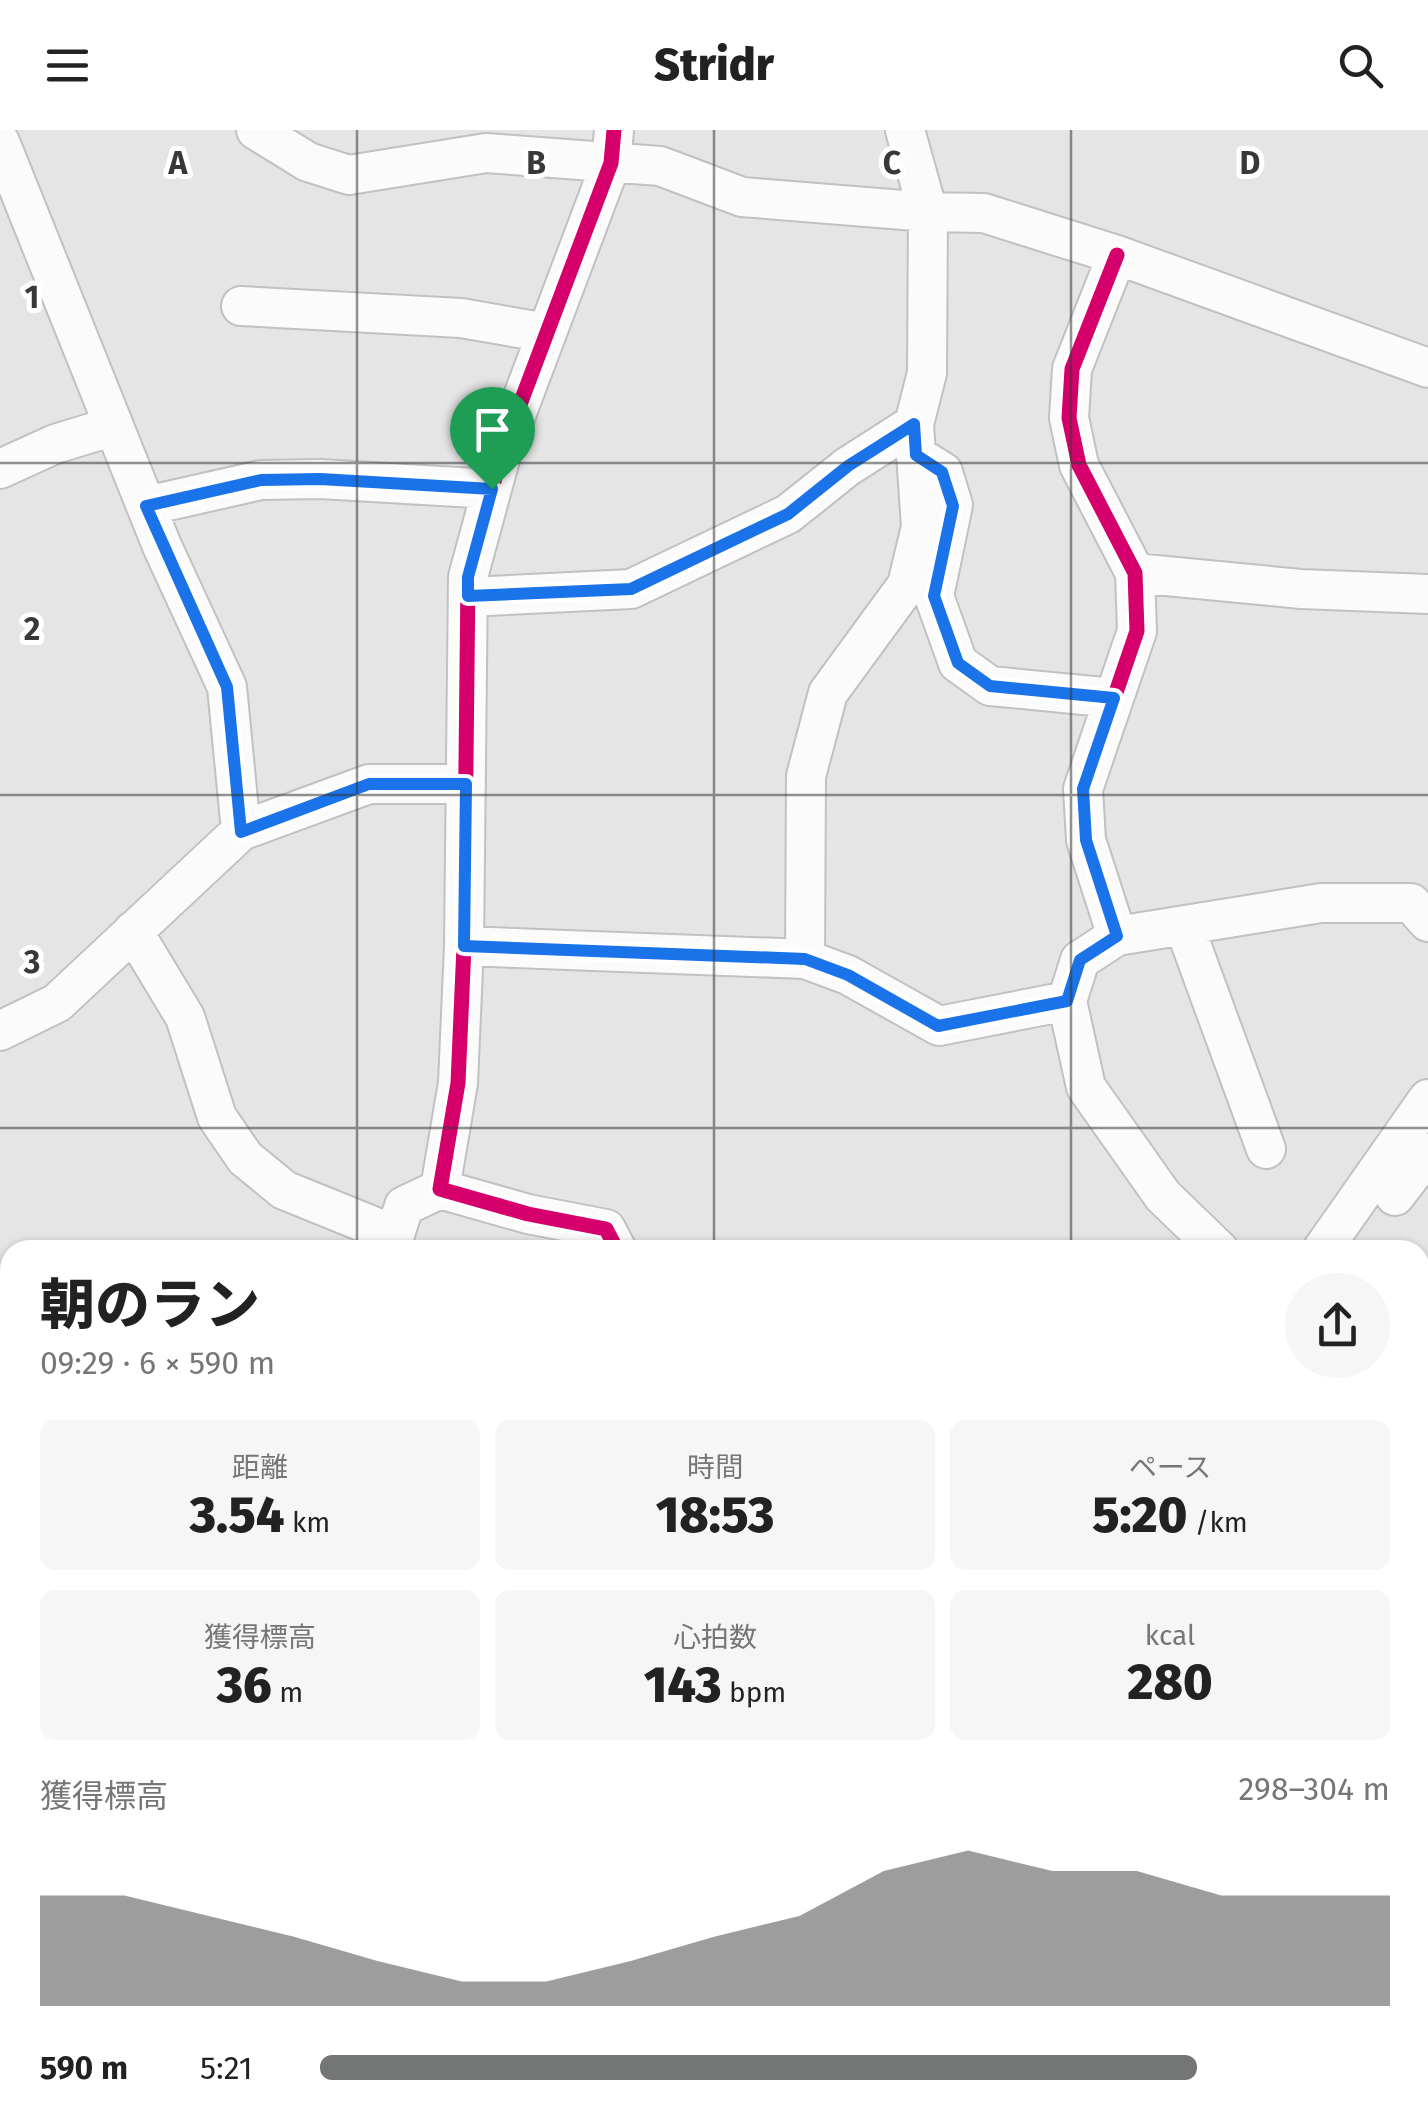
<!DOCTYPE html>
<html lang="ja">
<meta charset="utf-8">
<style>
:root{--surface:#fff;--page:#f6f6f6;--text:#222;--muted:#767676;--accent:#747575}
body{margin:0;font-family:"Fira Sans","Noto Sans JP",sans-serif;background:var(--page);color:var(--text);height:100vh;display:flex;flex-direction:column;font-size:38px;white-space:nowrap}
*{box-sizing:border-box;margin:0}
p{font-size:32px;color:var(--muted)}
.icon{flex:none;width:55px;height:55px;fill:none;stroke:currentColor;stroke-width:2;stroke-linecap:round;stroke-linejoin:round}
.map{position:relative;flex:1;overflow:hidden}
.details{position:absolute;left:0px;top:1110px;width:1430px;height:888px;display:flex;flex-direction:column;background:var(--surface);border-radius:30px 30px 0 0;box-shadow:0 2px 8px #0004}
.details>*{flex:none}
.pin{position:absolute;display:grid;place-items:center;width:85px;height:85px;color:#fff;margin:-102px -42px;border-radius:50% 50% 50% 0;rotate:-45deg;box-shadow:0 0 10px #0007}
.pin .icon{rotate:45deg}
.round{display:grid;place-items:center;flex:none;width:105px;height:105px;border-radius:52px;background:var(--page)}
.summary{display:flex;align-items:center;justify-content:space-between;height:170px;padding:0 40px}
h1{font-size:55px;font-weight:800;line-height:75px}
.stats{display:grid;grid-template-columns:repeat(3,1fr);gap:15px;height:170px;padding:10px 40px}
.stats div{display:grid;align-content:center;border-radius:15px;background:var(--page);text-align:center}
.stats b{font-size:50px;font-weight:800}
.stats small{font-size:28px;font-weight:400}
.stats p{font-size:28px}
.chart{height:280px;padding:20px 40px}
.chart p{display:flex;justify-content:space-between}
.chart svg{width:100%;height:180px;margin-top:10px;fill:var(--accent);opacity:.7}
ul{padding:0 40px;list-style:none;font-size:32px}
li{display:grid;grid-template-columns:160px 120px 1fr;align-items:center;height:75px}
li i{height:25px;border-radius:12px;background:var(--accent)}
header{display:flex;justify-content:space-between;align-items:center;height:130px;padding:0 40px;background:var(--surface);font-size:45px;font-weight:800}
.map>svg:first-child{display:block}
</style>
<header><svg class="icon" aria-label="menu" viewBox="0 0 24 24"><path d="M4 6h16M4 12h16M4 18h16"/></svg>Stridr<svg class="icon" aria-label="search" viewBox="0 0 24 24"><circle cx="10" cy="10" r="6"/><path d="M15 15l6 6"/></svg></header>
<div class="map">
<svg width="1428" height="1996" viewBox="0 0 1428 1996">
<rect width="100%" height="100%" fill="#e5e5e6"/>
<g fill="none" stroke-linecap="round" stroke-linejoin="round">
<!-- minor casing -->
<g stroke="#c1c1c2" stroke-width="42">
<path id="minor" d="M256,0L308,32L349,45L486,23L660,36L742,67L928,82L984,83L1117,125L1428,238
M614,0L611,33L502,322L468,447L464,816L458,953L440,1059L528,1084L606,1099L617,1120
M0,12L162,416L227,557L241,701
M241,176L461,188L547,203
M916,325L943,342L953,375L934,466L958,533L990,556L1114,568
M0,339L55,314L114,296
M146,376L261,350L320,349L492,359
M1135,443L1301,459L1428,464
M468,467L631,459L788,384L847,337L914,294
M1184,795L1266,1019
M133,801L185,887L217,987L245,1028L284,1060L395,1105
M1117,806L1321,773H1411L1428,792
M464,816L805,829L848,845L939,896L1067,871L1080,830L1117,806L1086,710L1083,659L1137,501L1135,443L1079,335L1069,288L1072,239L1117,125
M805,829L806,646L828,563L907,455L921,397L914,294L927,243L928,82L905,0
M1067,871L1086,957L1163,1066L1219,1120
M0,901L57,873L241,701L369,654H466
M1395,1066L1428,1023
M390,1120L404,1076L440,1059
M1322,1120L1428,969
M0,1335L10,1329
M1420,1340L1428,1342
M0,1403L10,1406
M1420,1577H1428
M831,1988L832,1996
M1171,1988V1996
M1378,1988V1996
M325,1996L327,1988
M1052,1996V1988
M1223,1996V1988
M1418,1996V1988"/>
</g>
<!-- minor -->
<use href="#minor" stroke="#fbfbfb" stroke-width="38"/>
<!-- cycleway casing -->
<g stroke="#fff" stroke-width="21">
<path id="cycleway" d="M614,0L611,33L502,322L468,447L464,816L458,953L440,1059L528,1084L606,1099L617,1120
M464,816L805,829L848,845L939,896L1067,871L1080,830L1117,806L1086,710L1083,659L1137,501L1135,443L1079,335L1069,288L1072,239L1117,125"/>
</g>
<!-- cycleway -->
<use href="#cycleway" stroke="#d6006c" stroke-width="15"/>
</g>
<g fill="none" stroke-linecap="round" stroke-linejoin="round">
<!-- route casing -->
<g stroke="#fff" stroke-width="20">
<path id="route" d="M914,294L916,325L942,342L953,376L934,466L958,533L990,556L1114,568L1083,659L1086,710L1117,806L1080,830L1067,871L938,896L848,845L805,829L464,816L466,654H369L241,702L227,557L146,376L261,350L320,349L492,359L468,447V466L631,459L788,384L848,336Z"/>
</g>
<!-- route -->
<use href="#route" stroke="#1a73e8" stroke-width="12"/>
</g>
<!-- grid -->
<path fill="none" stroke="#373838" stroke-width="2.5" stroke-opacity="0.55" d="M357,0V1120M714,0V1120M1071,0V1120M0,333H1428M0,665H1428M0,998H1428M0,1331H10M1420,1331H1428M0,1663H10M1420,1663H1428M357,1988V1996M714,1988V1996M1071,1988V1996"/>
<g font-size="32" text-anchor="middle" font-weight="bold" fill="#373838" stroke="#fff" stroke-width="10" stroke-linejoin="round" paint-order="stroke">
<text x="178" y="44">A</text>
<text x="536" y="44">B</text>
<text x="892" y="44">C</text>
<text x="1250" y="44">D</text>
<text x="32" y="178">1</text>
<text x="32" y="510">2</text>
<text x="32" y="843">3</text>
</g>
</svg>
<div class="pin" style="left:492px;top:359px;background:#1e9e55"><svg class="icon" aria-label="arrive" viewBox="0 0 24 24"><path d="M6 21V4h12l-3 4 3 4H6"/></svg></div>
<section class="details">
<div class="summary"><div><h1>朝のラン</h1><p>09:29 · 6 × 590 m</p></div><a class="round"><svg class="icon" aria-label="share" viewBox="0 0 24 24"><path d="M12 15V3M7 8l5-5 5 5M5 13v7h14v-7"/></svg></a></div>
<div class="stats">
<div><p>距離</p><b>3.54<small> km</small></b></div>
<div><p>時間</p><b>18:53</b></div>
<div><p>ペース</p><b>5:20<small> /km</small></b></div>
</div>
<div class="stats">
<div><p>獲得標高</p><b>36<small> m</small></b></div>
<div><p>心拍数</p><b>143<small> bpm</small></b></div>
<div><p>kcal</p><b>280</b></div>
</div>
<div class="chart"><p><span>獲得標高</span>298–304 m</p>
<svg viewBox="0 0 160 44" preserveAspectRatio="none"><path d="M0 44V17L10 17L20 22L30 27L40 33L50 38L60 38L70 33L80 27L90 22L100 11L110 6L120 11L130 11L140 17L150 17L160 17V44z"/></svg>
</div>
<ul>
<li><b>590 m</b>5:21<i style="width:82%"></i></li>
</ul>
</section>
</div>
